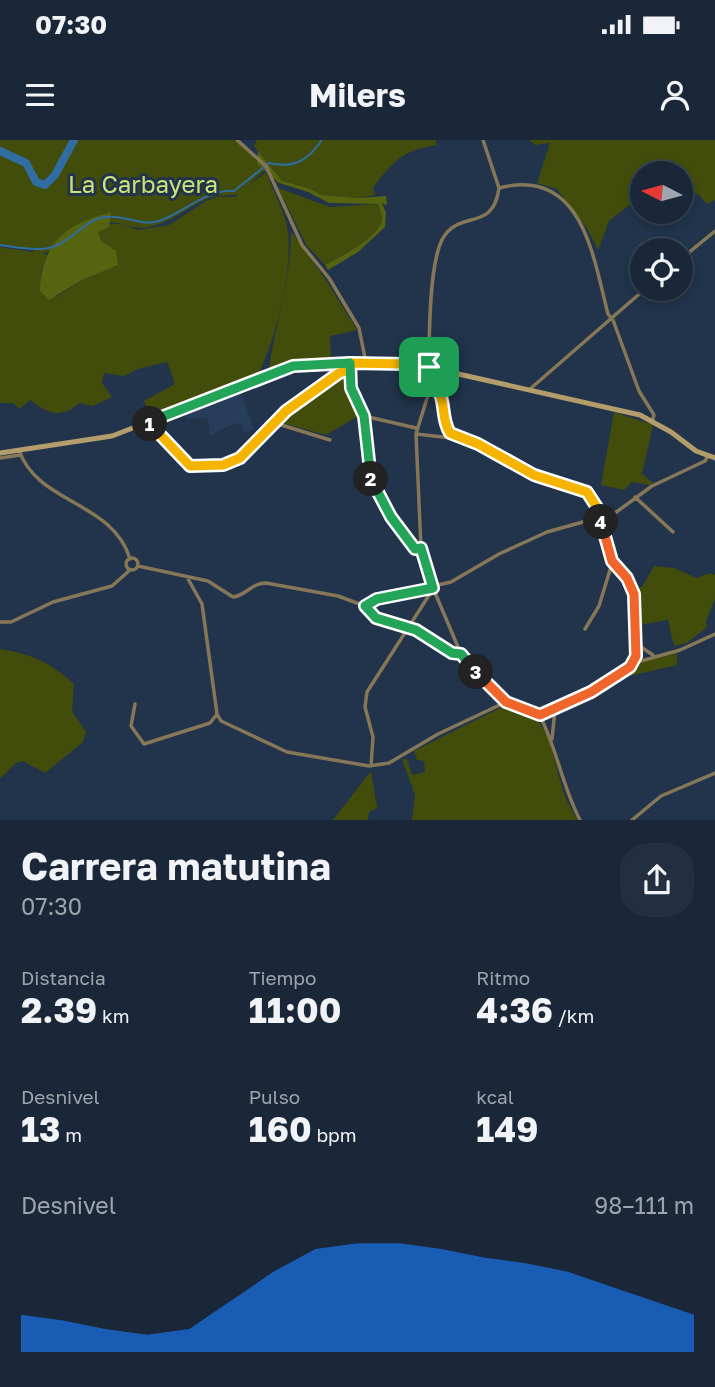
<!DOCTYPE html>
<html lang="es">
<meta charset="utf-8">
<style>
:root{--surface:#192738;--page:#222f40;--text:#f1f3f6;--muted:#9fa5ae;--line:#374453;--accent:#1a73e8}
body{margin:0;font-family:"Golos Text",sans-serif;background:var(--page);color:var(--text);height:100vh;display:flex;flex-direction:column;font-size:26px;white-space:nowrap}
*{box-sizing:border-box;margin:0}
p{font-size:23px;color:var(--muted)}
.icon{flex:none;width:38px;height:38px;fill:none;stroke:currentColor;stroke-width:2;stroke-linecap:round;stroke-linejoin:round}
.map{position:relative;height:680px;overflow:hidden}
.sheet{display:flex;flex-direction:column;background:var(--surface);flex:1}
.sheet>*{flex:none}
.needle{width:46px;rotate:276deg}
.tools{position:absolute;left:630px;top:21px;display:grid;gap:14px}
.tools a{display:grid;place-items:center;width:63px;height:63px;border-radius:50%;background:var(--surface);box-shadow:0 4px 10px #0003,0 0 0 2px var(--line);font-size:35px}
.pin{position:absolute;display:grid;place-items:center;width:60px;height:60px;color:#fff;margin:-30px;border-radius:14px;box-shadow:0 4px 10px #0006}
.km{position:absolute;width:35px;height:35px;margin:-18px;border-radius:50%;background:#222;color:#fff;font-size:19px;line-height:35px;text-align:center}
.round{display:grid;place-items:center;flex:none;width:74px;height:74px;border-radius:28px;background:var(--page)}
.overview{display:flex;align-items:center;justify-content:space-between;height:119px;padding:0 21px}
h1{font-size:38px;font-weight:700;line-height:52px}
.stats{display:grid;grid-template-columns:repeat(3,1fr);gap:10px;height:119px;padding:7px 21px}
.stats div{display:grid;align-content:center}
.stats b{font-size:35px;font-weight:700}
.stats small{font-size:19px;font-weight:400}
.stats p{font-size:19px}
.chart{height:196px;padding:14px 21px}
.chart p{display:flex;justify-content:space-between}
.chart svg{width:100%;height:126px;margin-top:7px;fill:var(--accent);opacity:.7}
.status{display:flex;justify-content:space-between;align-items:center;height:49px;padding:0 35px;background:var(--surface);direction:ltr}
.status svg{height:19px;fill:currentColor}
header{display:flex;justify-content:space-between;align-items:center;height:91px;padding:0 21px;background:var(--surface);font-size:32px;font-weight:700}
.map>svg:first-child{display:block}
</style>
<div class="status"><b>07:30</b><svg viewBox="0 0 49 12"><path d="M0 12V9h3v3zM5 12V6h3v6zM10 12V3h3v9zM15 12V0h3v12zM26 1h20v11H26zM47 4h2v5h-2z"/></svg></div>
<header><svg class="icon" aria-label="menu" viewBox="0 0 24 24"><path d="M4 6h16M4 12h16M4 18h16"/></svg>Milers<svg class="icon" aria-label="person" viewBox="0 0 24 24"><circle cx="12" cy="8" r="4"/><path d="M4 21q1-7 8-7t8 7"/></svg></header>
<div class="map">
<svg width="715" height="680" viewBox="0 0 715 680">
<rect width="100%" height="100%" fill="#21344b"/>
<!-- built -->
<path fill="#263e5a" d="M240,250L254,289L245,293L242,285L235,283L210,296L208,278L186,279L184,273Z"/>
<!-- green -->
<path fill="#424d0b" fill-rule="evenodd" d="M0,0H237L267,28L245,48L266,32C272,48 281,65 286,82C296,120 276,202 257,236L150,276L144,261L175,244L167,222L138,229L124,236L104,233L102,243L112,257L93,266L79,263C62,279 48,274 30,260L19,269L14,263H0V107L33,112L34,109L0,105ZM238,54L235,57H217L206,61L169,85L138,90L121,84H109L98,91L100,101L117,125L82,140L56,157L41,133L47,115L43,113C63,110 78,92 96,85C121,77 130,92 149,87C175,81 184,69 207,59C217,54 228,57 238,54Z
M257,0H435L437,5C403,10 393,21 373,48L375,55L358,58L322,55L308,48L282,41L254,6Z
M529,0H715V60L707,64L698,54L681,56V33H642V55L609,81L598,110L588,90L557,49L537,43L550,3L535,5Z
M278,48L330,67L377,64C379,69 383,75 382,80C379,97 339,117 325,125L307,106Z
M291,91L326,140L357,190L330,196L331,220L298,221L273,228H269C276,182 291,139 291,91Z
M345,232L348,250L360,275L326,295L283,283L282,278Z
M614,272L653,285L642,334L653,343L650,345L632,342L624,350L601,345Z
M654,426L674,428L697,438L710,433L715,435V459L706,481L707,487L687,503L674,506L668,480L639,485L635,448L642,447Z
M0,509C32,514 50,522 74,544L72,571L86,592L83,602L45,633L23,621L16,623L0,639Z
M677,513V525L612,540L645,521Z
M502,567C552,563 552,622 565,656C568,664 573,672 577,680H412L415,655L402,619H407L412,635L425,632L424,621L417,620L414,611Z
M371,631L377,668L369,672L368,680H333Z"/>
<!-- forest -->
<path fill="#56640f" d="M258,11L282,41L308,48L322,55L358,58L386,56L387,65L382,63L386,73L385,87L358,112L328,130L325,125C340,117 379,97 382,80C383,75 379,69 378,64L329,63L308,52L279,43L257,24Z
M111,72L109,87L98,92L101,101L116,111L118,125L82,140L49,160L40,151C42,102 66,84 111,72Z"/>
<g fill="none" stroke-linecap="round" stroke-linejoin="round">
<!-- stream -->
<path stroke="#2f6da2" stroke-width="2" d="M0,105C15,107 34,111 49,108C70,104 84,79 106,77C124,74 141,87 159,81C185,72 206,49 234,51L269,23C295,29 308,20 322,0"/>
<!-- river -->
<path stroke="#2f6da2" stroke-width="8" d="M0,11L26,23L36,42L45,45L55,35L74,0"/>
<!-- street -->
<path stroke="#857758" stroke-width="3.5" d="M237,0L266,26L302,105L329,138L359,188L366,223
M483,0L499,48
M681,119L715,91
M350,224L351,249L364,276L370,338L391,377L415,409L420,408
M429,227C429,197 429,122 443,98C460,69 493,93 499,48C582,26 593,116 608,174L613,180L639,251L654,275L652,282
M436,229L416,294L421,408L433,448L461,514L506,562L539,574C557,608 562,646 580,680
M433,236L448,233
M431,242L445,263L446,287L456,297
M530,249L645,149
M364,276L416,288
M275,283L330,300
M148,284L190,325H223L240,318L286,271L339,233L349,230
M416,294L469,300L534,335L587,352L600,372L611,417L627,438L634,454L638,505L630,527
M19,310C37,364 113,361 130,419
M0,318L20,315
M635,357L673,392
M126 424a6 6 0 1 1 12 0a6 6 0 1 1-12 0Z
M138,426L208,441L233,457C246,456 251,443 266,443L338,456L365,466L371,460L451,442L499,414L547,392L615,373L652,346L705,321L708,316
M187,437L202,464L217,574L221,581L287,612L369,626L389,623L438,594L506,562
M365,466C386,487 402,482 426,495C437,501 448,514 461,514
M0,482H11L53,462L112,446L130,430
M585,489L599,466L613,420
M638,505L653,515
M135,564L131,586L144,604L210,583L217,574
M539,574L591,552L641,521L680,510L715,494
M552,599L555,570
M371,626L373,597L365,567L367,552L433,449
M632,680L661,656L715,633"/>
<!-- secondary -->
<path stroke="#b39e6b" stroke-width="5" d="M0,313L112,296L293,226L366,223L407,224L436,229L640,275L671,292L696,311L715,318"/>
</g>
<g fill="none" stroke-linecap="round" stroke-linejoin="round">
<!-- split-1 casing -->
<g stroke="#fff" stroke-width="14">
<path id="split-1" d="M150,284L190,326L223,325L240,318L286,271L339,233L349,230L350,223L407,224L429,227"/>
</g>
<!-- split-2 casing -->
<g stroke="#fff" stroke-width="14">
<path id="split-2" d="M150,284L146,283L293,226L350,223L351,248L364,276L371,339"/>
</g>
<!-- split-3 casing -->
<g stroke="#fff" stroke-width="14">
<path id="split-3" d="M371,339L391,377L415,409L421,408L433,448L377,459L365,466L376,478L416,490L452,513L461,514L476,532"/>
</g>
<!-- split-4 casing -->
<g stroke="#fff" stroke-width="14">
<path id="split-4" d="M476,532L506,562L540,575L591,552L630,527L636,516L634,454L627,438L612,421L601,382"/>
</g>
<!-- split-5 casing -->
<g stroke="#fff" stroke-width="14">
<path id="split-5" d="M429,227L436,229L431,242C449,258 439,276 450,293L478,304L534,335L587,352L600,372L601,382"/>
</g>
<!-- split-1 -->
<use href="#split-1" stroke="#f5b400" stroke-width="9"/>
<!-- split-2 -->
<use href="#split-2" stroke="#22a559" stroke-width="9"/>
<!-- split-3 -->
<use href="#split-3" stroke="#22a559" stroke-width="9"/>
<!-- split-4 -->
<use href="#split-4" stroke="#f0652b" stroke-width="9"/>
<!-- split-5 -->
<use href="#split-5" stroke="#f5b400" stroke-width="9"/>
</g>
<g text-anchor="middle" dominant-baseline="central" stroke-width="6" stroke-linejoin="round" paint-order="stroke">
<!-- park labels -->
<g font-size="24" fill="#cce378" stroke="#21344b">
<text x="143" y="43">La Carbayera</text>
</g>
</g>
</svg>
<div class="tools">
<a><svg class="needle" viewBox="-14 -14 28 28"><path d="M0-13l5 13h-10z" fill="#e53935"/><path d="M0 13l5-13h-10z" fill="#9fa5ae"/></svg></a>
<a><svg class="icon" aria-label="locate" viewBox="0 0 24 24"><circle cx="12" cy="12" r="6"/><path d="M12 2v4M12 18v4M2 12h4M18 12h4"/></svg></a>
</div>
<div class="pin" style="left:429px;top:227px;background:#1e9e55"><svg class="icon" aria-label="arrive" viewBox="0 0 24 24"><path d="M6 21V4h12l-3 4 3 4H6"/></svg></div>
<b class="km" style="left:150px;top:284px">1</b>
<b class="km" style="left:371px;top:339px">2</b>
<b class="km" style="left:476px;top:532px">3</b>
<b class="km" style="left:601px;top:382px">4</b>
</div>
<section class="sheet">
<div class="overview"><div><h1>Carrera matutina</h1><p>07:30</p></div><a class="round"><svg class="icon" aria-label="share" viewBox="0 0 24 24"><path d="M12 15V3M7 8l5-5 5 5M5 13v7h14v-7"/></svg></a></div>
<div class="stats">
<div><p>Distancia</p><b>2.39<small> km</small></b></div>
<div><p>Tiempo</p><b>11:00</b></div>
<div><p>Ritmo</p><b>4:36<small> /km</small></b></div>
</div>
<div class="stats">
<div><p>Desnivel</p><b>13<small> m</small></b></div>
<div><p>Pulso</p><b>160<small> bpm</small></b></div>
<div><p>kcal</p><b>149</b></div>
</div>
<div class="chart"><p><span>Desnivel</span>98–111 m</p>
<svg viewBox="0 0 160 44" preserveAspectRatio="none"><path d="M0 44V31L10 33L20 36L30 38L40 36L50 26L60 16L70 8L80 6L90 6L100 8L110 11L120 13L130 16L140 21L150 26L160 31V44z"/></svg>
</div>
</section>
